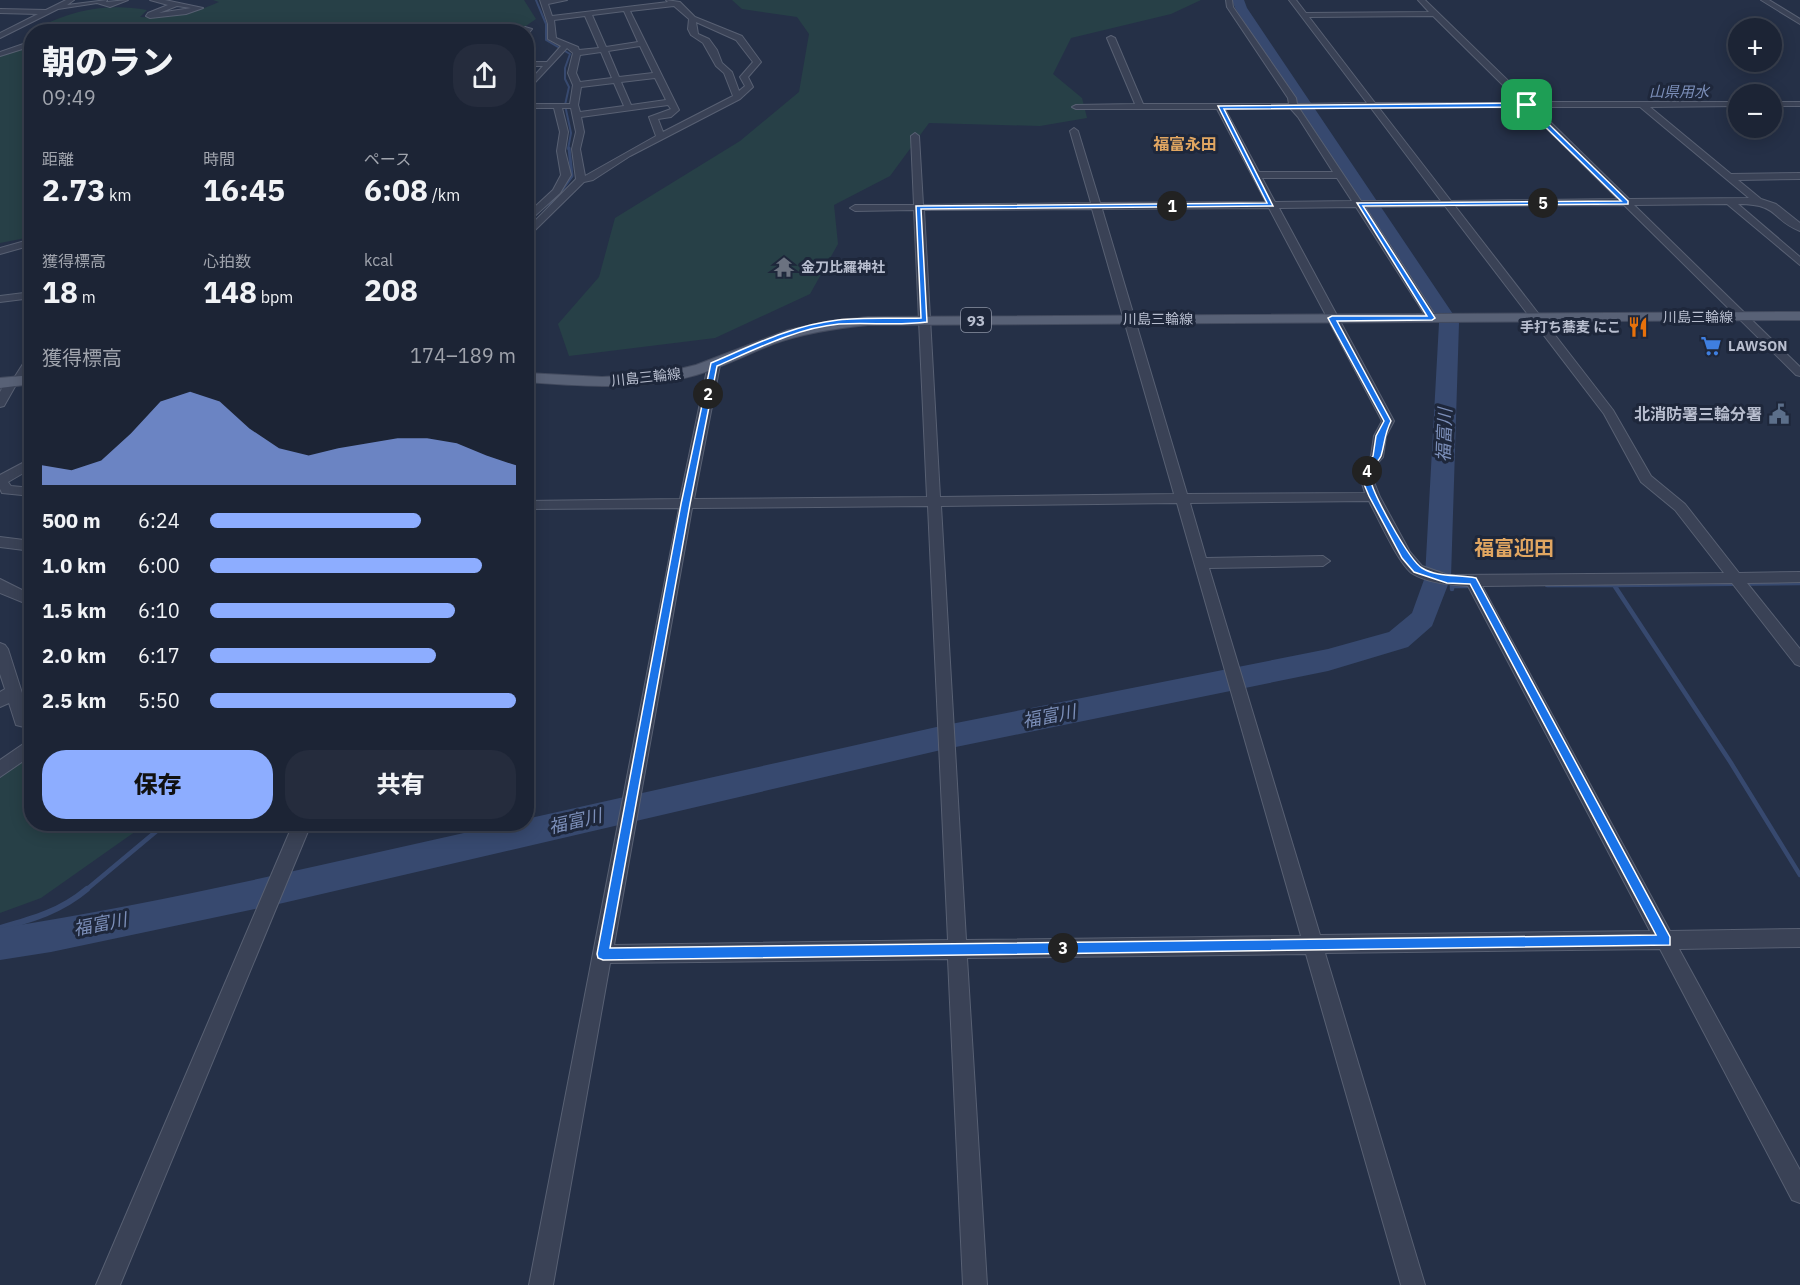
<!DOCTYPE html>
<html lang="ja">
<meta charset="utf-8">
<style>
:root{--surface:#1c2435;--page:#252c3d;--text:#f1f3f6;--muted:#a0a4ad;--line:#3a4150;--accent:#8dadff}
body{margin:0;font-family:"IBM Plex Sans","Noto Sans JP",sans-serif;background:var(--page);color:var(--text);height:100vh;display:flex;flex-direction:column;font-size:22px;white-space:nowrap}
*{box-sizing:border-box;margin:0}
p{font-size:20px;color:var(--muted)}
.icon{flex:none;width:33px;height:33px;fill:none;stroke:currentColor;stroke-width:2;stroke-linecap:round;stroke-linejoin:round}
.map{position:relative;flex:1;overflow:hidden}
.details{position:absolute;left:24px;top:24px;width:510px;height:807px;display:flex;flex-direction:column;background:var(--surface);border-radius:24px;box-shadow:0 3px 15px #0003,0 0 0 2px var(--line)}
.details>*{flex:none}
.fabs{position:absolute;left:1728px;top:18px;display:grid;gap:12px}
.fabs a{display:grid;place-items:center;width:54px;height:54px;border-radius:50%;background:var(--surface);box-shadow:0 3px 15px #0003,0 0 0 2px var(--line);font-size:30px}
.pin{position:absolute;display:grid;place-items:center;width:51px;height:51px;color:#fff;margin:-26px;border-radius:12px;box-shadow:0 3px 9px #0006}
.km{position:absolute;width:30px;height:30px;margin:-15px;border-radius:50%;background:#222;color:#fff;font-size:16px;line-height:30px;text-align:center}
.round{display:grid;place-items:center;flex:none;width:63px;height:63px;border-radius:24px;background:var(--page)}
.summary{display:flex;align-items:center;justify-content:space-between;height:102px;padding:0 18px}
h1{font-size:33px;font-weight:800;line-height:45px}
.metrics{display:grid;grid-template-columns:repeat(3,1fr);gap:9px;height:102px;padding:6px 18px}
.metrics div{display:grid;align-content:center}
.metrics b{font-size:30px;font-weight:800}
.metrics small{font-size:16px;font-weight:400}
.metrics p{font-size:16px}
.chart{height:168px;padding:12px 18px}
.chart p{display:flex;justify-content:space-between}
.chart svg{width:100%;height:108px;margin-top:6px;fill:var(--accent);opacity:.7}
.button{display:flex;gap:12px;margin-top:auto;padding:12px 18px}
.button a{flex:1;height:69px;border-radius:24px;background:var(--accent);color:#111;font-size:24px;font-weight:800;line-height:69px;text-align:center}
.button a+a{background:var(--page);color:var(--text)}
ul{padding:0 18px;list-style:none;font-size:20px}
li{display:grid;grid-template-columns:96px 72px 1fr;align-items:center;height:45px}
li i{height:15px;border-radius:8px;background:var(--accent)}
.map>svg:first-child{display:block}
</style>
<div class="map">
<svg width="1800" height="1285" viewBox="0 0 1800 1285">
<rect width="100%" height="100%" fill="#253047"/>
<!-- green -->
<path fill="#274047" d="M213,0H524L536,19L517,32H60L41,26C76,9 109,3 147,10L140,17C168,19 193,14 219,2Z
M732,0H1201L1171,14L1071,38L1053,74L1082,98L1087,118L1040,126L929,123L890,176L834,205L838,244L810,294L715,338L569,356L558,324L599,277L615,218L740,141L799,92L809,34L797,17L742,9Z
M31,44V237L0,243V56Z
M31,754L32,824H146L41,898L0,913V778Z"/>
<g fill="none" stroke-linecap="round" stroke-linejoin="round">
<!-- stream-far3 -->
<path stroke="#37496f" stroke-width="2" d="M536,0L546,24V40L570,54L565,68V79L569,87L565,105L571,133L568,149"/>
<!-- stream-far2 -->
<path stroke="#37496f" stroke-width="3" d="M550,206L572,176L569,148"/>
<!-- stream-far1 -->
<path stroke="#37496f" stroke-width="4.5" d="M1436,585L1441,586
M1547,585H1614L1731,763L1800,875
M1614,585L1800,583
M1452,589V586H1467
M86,890L165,824"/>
<!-- stream -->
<path stroke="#37496f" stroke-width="6" d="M0,928C33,919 61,911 87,889"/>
<!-- river -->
<path fill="#37496f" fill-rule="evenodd" d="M1232,0H1244L1247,8L1459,323L1451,577L1432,626L1408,647L1328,671L941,750L283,903L51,952L0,960V928C169,902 337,861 504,824H526V819L941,726L1328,649L1389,632L1412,613L1425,577L1439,323L1235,8Z"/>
<!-- minor casing -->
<g stroke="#586073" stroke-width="2">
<path id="minor" d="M66,0H74L67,5L107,0L106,2L128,0L110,7L97,3L58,9L0,38V33L38,14L0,13V9L46,10Z
M150,0H165L203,8L186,14L150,18L146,16L148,13L168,5ZM177,6L191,8L159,13Z
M540,0H567L548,4L552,16L668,2L666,0L680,2L695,17L742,36L761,62L748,77L753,87L740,99L630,156L593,180L584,182L526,239V230L576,179L572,149L576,132L571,108H562L568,132L565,151L571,175L560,193L526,224V215L553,190L561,175L557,151L560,132L554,108H526V104H570L573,85L568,73L573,53L567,48L526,92V85L543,66H526V62H547L561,46L548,39V24ZM674,6L689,19L688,29L691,35L703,43L716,66L724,73L733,96L663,132L658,119L671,117L679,110L630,11ZM624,11L638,42L606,47L592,15ZM585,16L599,48L579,50L578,47L556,38L554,20ZM696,22L736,40L753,62L740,77L745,86L739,91L732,72L722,63L717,50L709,39L698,34ZM640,46L653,73L619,77L608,51ZM601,52L612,78L580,82L576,73L580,55ZM655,78L666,100L631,105L621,82ZM614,83L624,106L580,112L578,105L581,87ZM668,105L671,109L649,117L656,136L585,176L580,149L584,132L581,117Z
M1226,0H1232L1233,7L1296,98L1297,104L1367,103L1289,0H1296L1306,13L1429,12L1418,0H1425L1530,102H1738V106L1650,107L1731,174L1800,173V179L1738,180L1761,199L1776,204L1800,223V231C1770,219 1780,204 1738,204L1800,257V265L1727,204L1634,205L1800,367V376L1796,375L1624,205L1455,206L1613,410L1651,476L1685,504L1739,573L1800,572V582L1747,583L1800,649V666L1795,664L1732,583L1482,586L1670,931L1800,929V947L1679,949L1800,1170V1203L1792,1200L1660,949L1325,953L1425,1285H1401L1306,954L967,958L987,1285H963L948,959L610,963L553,1285H529L679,508L526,509V501L680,499L708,365L714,362L720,365L694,499L927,497L914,210L855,211L850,208L855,205H914L911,136L915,133L919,136L923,205L1091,203L1070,131L1074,128L1078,131L1100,203L1266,202L1217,109H1076L1072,107L1076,105L1135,104L1107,38L1111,36L1115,38L1143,104H1289L1288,98L1227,7ZM1433,16L1521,103H1375L1309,17ZM1525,107L1618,199L1451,201L1379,108ZM1535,107H1640L1749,198L1629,199ZM1290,108L1298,117L1333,172H1259L1225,109ZM1299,108H1371L1441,201H1361ZM1262,178H1337L1352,201L1275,202ZM1445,206L1604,414L1641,482L1675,510L1724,573L1448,575L1422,566L1410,552L1380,497L1372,477L1373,468L1383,457L1386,436L1394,421L1279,208L1356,207L1427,318L1432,321L1437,318L1365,207ZM1269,208L1382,421L1374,436L1371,456L1361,467L1360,477L1365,493L1187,494L1102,209ZM1092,209L1174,494L940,497L924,210ZM1369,501C1378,518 1399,565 1413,574C1428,583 1450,585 1468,586L1650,931L1320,935L1209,568L1323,566L1330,561L1323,556L1206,558L1190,503ZM1177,503L1301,936L966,940L941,506ZM928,506L948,940L614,945L692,508Z
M1761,0H1769L1800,19V24Z
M525,27L532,29L528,34L522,32Z
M32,41V46L0,56V52Z
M1772,102H1800V106H1772Z
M32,239V245L0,254V248Z
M526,284L530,285L531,290L526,293Z
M32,292V298L0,302V296Z
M32,355C32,366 30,383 17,383L4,406L0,407V392L6,381L14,378L28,356Z
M32,458V468L8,482L11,486L32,488V496L2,493L0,489V475Z
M0,537L32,541V551L0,547Z
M0,579L32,595V606L0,593Z
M0,643L5,645L8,649L29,715L32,716V729L16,725L9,703L0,707V692L5,689L0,674Z
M32,738V755L0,777V760Z
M293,824H311L120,1285H96Z"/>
</g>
<!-- major casing -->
<g stroke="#434b5f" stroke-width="2">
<path id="major" d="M1800,312V320L868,325C836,328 804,333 773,344C748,354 723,367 696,375C641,391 583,386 526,382V373L602,377L659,374L696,365L788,330L830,321L868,317Z
M32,375V384L0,388V378Z"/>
</g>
<!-- minor -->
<use href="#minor" fill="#3a4256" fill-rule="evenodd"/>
<!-- major -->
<use href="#major" fill="#586176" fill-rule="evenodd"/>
</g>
<!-- route -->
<path fill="#1a73e8" stroke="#fff" stroke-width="1.5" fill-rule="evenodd" d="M1527,103L1628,201V204L1363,206L1435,318L1432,320L1337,321L1391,421C1384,435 1385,443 1381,456C1378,463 1370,466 1370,476C1370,490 1409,560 1422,568C1438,578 1458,574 1476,578L1670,937V945L603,960L598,958L597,954L681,504L711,363C751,346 793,325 838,320C865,317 893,319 921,318L916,206L1267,203L1218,106ZM1525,107L1621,201L1357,203L1427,316H1332L1328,318L1384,421L1376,436L1373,456L1363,467L1361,477L1369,496L1402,558L1414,572L1447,583L1470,584L1656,935L610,948L690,504L717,366C756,349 797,328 839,324C868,322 898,326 927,322L921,209L1273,206L1224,109Z"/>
<!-- icons -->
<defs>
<g id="temple-bare" transform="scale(1.62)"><path d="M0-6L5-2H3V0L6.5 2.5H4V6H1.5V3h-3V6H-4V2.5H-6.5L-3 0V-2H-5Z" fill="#6b7280" stroke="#1e273b" stroke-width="2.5" paint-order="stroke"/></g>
<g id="restaurant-bare" transform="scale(1.62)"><path d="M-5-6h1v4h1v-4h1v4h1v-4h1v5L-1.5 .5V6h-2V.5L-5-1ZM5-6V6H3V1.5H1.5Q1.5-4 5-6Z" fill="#e8710a" stroke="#1e273b" stroke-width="2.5" paint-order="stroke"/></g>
<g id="supermarket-bare" transform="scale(1.62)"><path d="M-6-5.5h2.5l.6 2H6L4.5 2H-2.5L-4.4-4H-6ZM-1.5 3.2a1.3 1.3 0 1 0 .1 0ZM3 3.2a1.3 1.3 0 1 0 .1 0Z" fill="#3f7fe0" stroke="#1e273b" stroke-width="2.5" paint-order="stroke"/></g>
<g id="civic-bare" transform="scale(1.62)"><path d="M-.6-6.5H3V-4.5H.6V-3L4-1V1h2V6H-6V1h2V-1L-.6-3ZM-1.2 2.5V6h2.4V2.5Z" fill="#5c6f8a" stroke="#1e273b" stroke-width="2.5" paint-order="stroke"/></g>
</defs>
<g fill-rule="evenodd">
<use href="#temple-bare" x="784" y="267"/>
<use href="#restaurant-bare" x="1638" y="327"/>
<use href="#supermarket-bare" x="1711" y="346"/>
<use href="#civic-bare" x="1779" y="414"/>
</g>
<g text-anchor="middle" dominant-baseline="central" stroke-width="6" stroke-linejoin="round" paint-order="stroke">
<!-- far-poi labels -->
<g font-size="14" font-weight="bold" fill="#b8becf" stroke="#1e273b" text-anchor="start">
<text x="801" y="267">金刀比羅神社</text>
<text x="1621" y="327" text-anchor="end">手打ち蕎麦 にこ</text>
<text x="1728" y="346">LAWSON</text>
</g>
<!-- far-street labels -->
<g font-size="14" fill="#b8becf" stroke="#1e273b">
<text x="1698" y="317">川島三輪線</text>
<text x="1158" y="319">川島三輪線</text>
<text transform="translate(646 377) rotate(-6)">川島三輪線</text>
</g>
<!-- far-water labels -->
<g font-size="15" font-style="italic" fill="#7c8fb9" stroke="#1e273b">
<text x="1679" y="91">山県用水</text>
</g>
<!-- shield labels -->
<rect fill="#1e273b" stroke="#8a91a3" stroke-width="1.5" x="961" y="308" width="30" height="24" rx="4.5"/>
<g font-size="15" font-weight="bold" fill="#b8becf">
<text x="976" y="320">93</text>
</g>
<!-- far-quarter labels -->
<g font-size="16" font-weight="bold" fill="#e1a661" stroke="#1e273b">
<text x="1185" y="144">福富永田</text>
</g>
<!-- poi labels -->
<g font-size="16" font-weight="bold" fill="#b8becf" stroke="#1e273b" text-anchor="end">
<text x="1762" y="414">北消防署三輪分署</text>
</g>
<!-- water labels -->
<g font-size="18" font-style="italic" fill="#7c8fb9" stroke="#1e273b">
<text transform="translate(1444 435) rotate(-88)">福富川</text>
<text transform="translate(1049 716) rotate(-11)">福富川</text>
<text transform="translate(575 821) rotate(-13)">福富川</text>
<text transform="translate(100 924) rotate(-11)">福富川</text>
</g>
<!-- quarter labels -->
<g font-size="20" font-weight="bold" fill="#e1a661" stroke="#1e273b">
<text x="1514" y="547">福富迎田</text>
</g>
</g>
</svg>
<div class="fabs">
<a>+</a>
<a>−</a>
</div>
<div class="pin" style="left:1527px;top:105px;background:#1e9e55"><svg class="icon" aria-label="arrive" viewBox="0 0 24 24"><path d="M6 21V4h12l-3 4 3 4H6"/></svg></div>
<b class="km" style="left:1172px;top:206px">1</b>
<b class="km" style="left:708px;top:394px">2</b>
<b class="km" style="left:1063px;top:948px">3</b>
<b class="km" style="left:1367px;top:471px">4</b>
<b class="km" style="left:1543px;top:203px">5</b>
<section class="details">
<div class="summary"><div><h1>朝のラン</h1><p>09:49</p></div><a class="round"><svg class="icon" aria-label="share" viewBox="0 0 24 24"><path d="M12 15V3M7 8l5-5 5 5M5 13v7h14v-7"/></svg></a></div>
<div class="metrics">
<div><p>距離</p><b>2.73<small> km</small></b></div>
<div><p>時間</p><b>16:45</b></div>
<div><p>ペース</p><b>6:08<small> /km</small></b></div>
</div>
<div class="metrics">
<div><p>獲得標高</p><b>18<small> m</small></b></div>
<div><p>心拍数</p><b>148<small> bpm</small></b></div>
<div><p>kcal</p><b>208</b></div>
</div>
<div class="chart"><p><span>獲得標高</span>174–189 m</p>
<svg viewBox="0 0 160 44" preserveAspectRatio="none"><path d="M0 44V36L10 38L20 34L30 23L40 10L50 6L60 10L70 21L80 29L90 32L100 29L110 27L120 25L130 25L140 27L150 32L160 36V44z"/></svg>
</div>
<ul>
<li><b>500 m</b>6:24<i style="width:69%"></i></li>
<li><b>1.0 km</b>6:00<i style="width:89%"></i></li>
<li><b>1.5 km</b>6:10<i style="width:80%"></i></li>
<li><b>2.0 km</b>6:17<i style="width:74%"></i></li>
<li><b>2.5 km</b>5:50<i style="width:100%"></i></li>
</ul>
<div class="button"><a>保存</a><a>共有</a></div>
</section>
</div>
